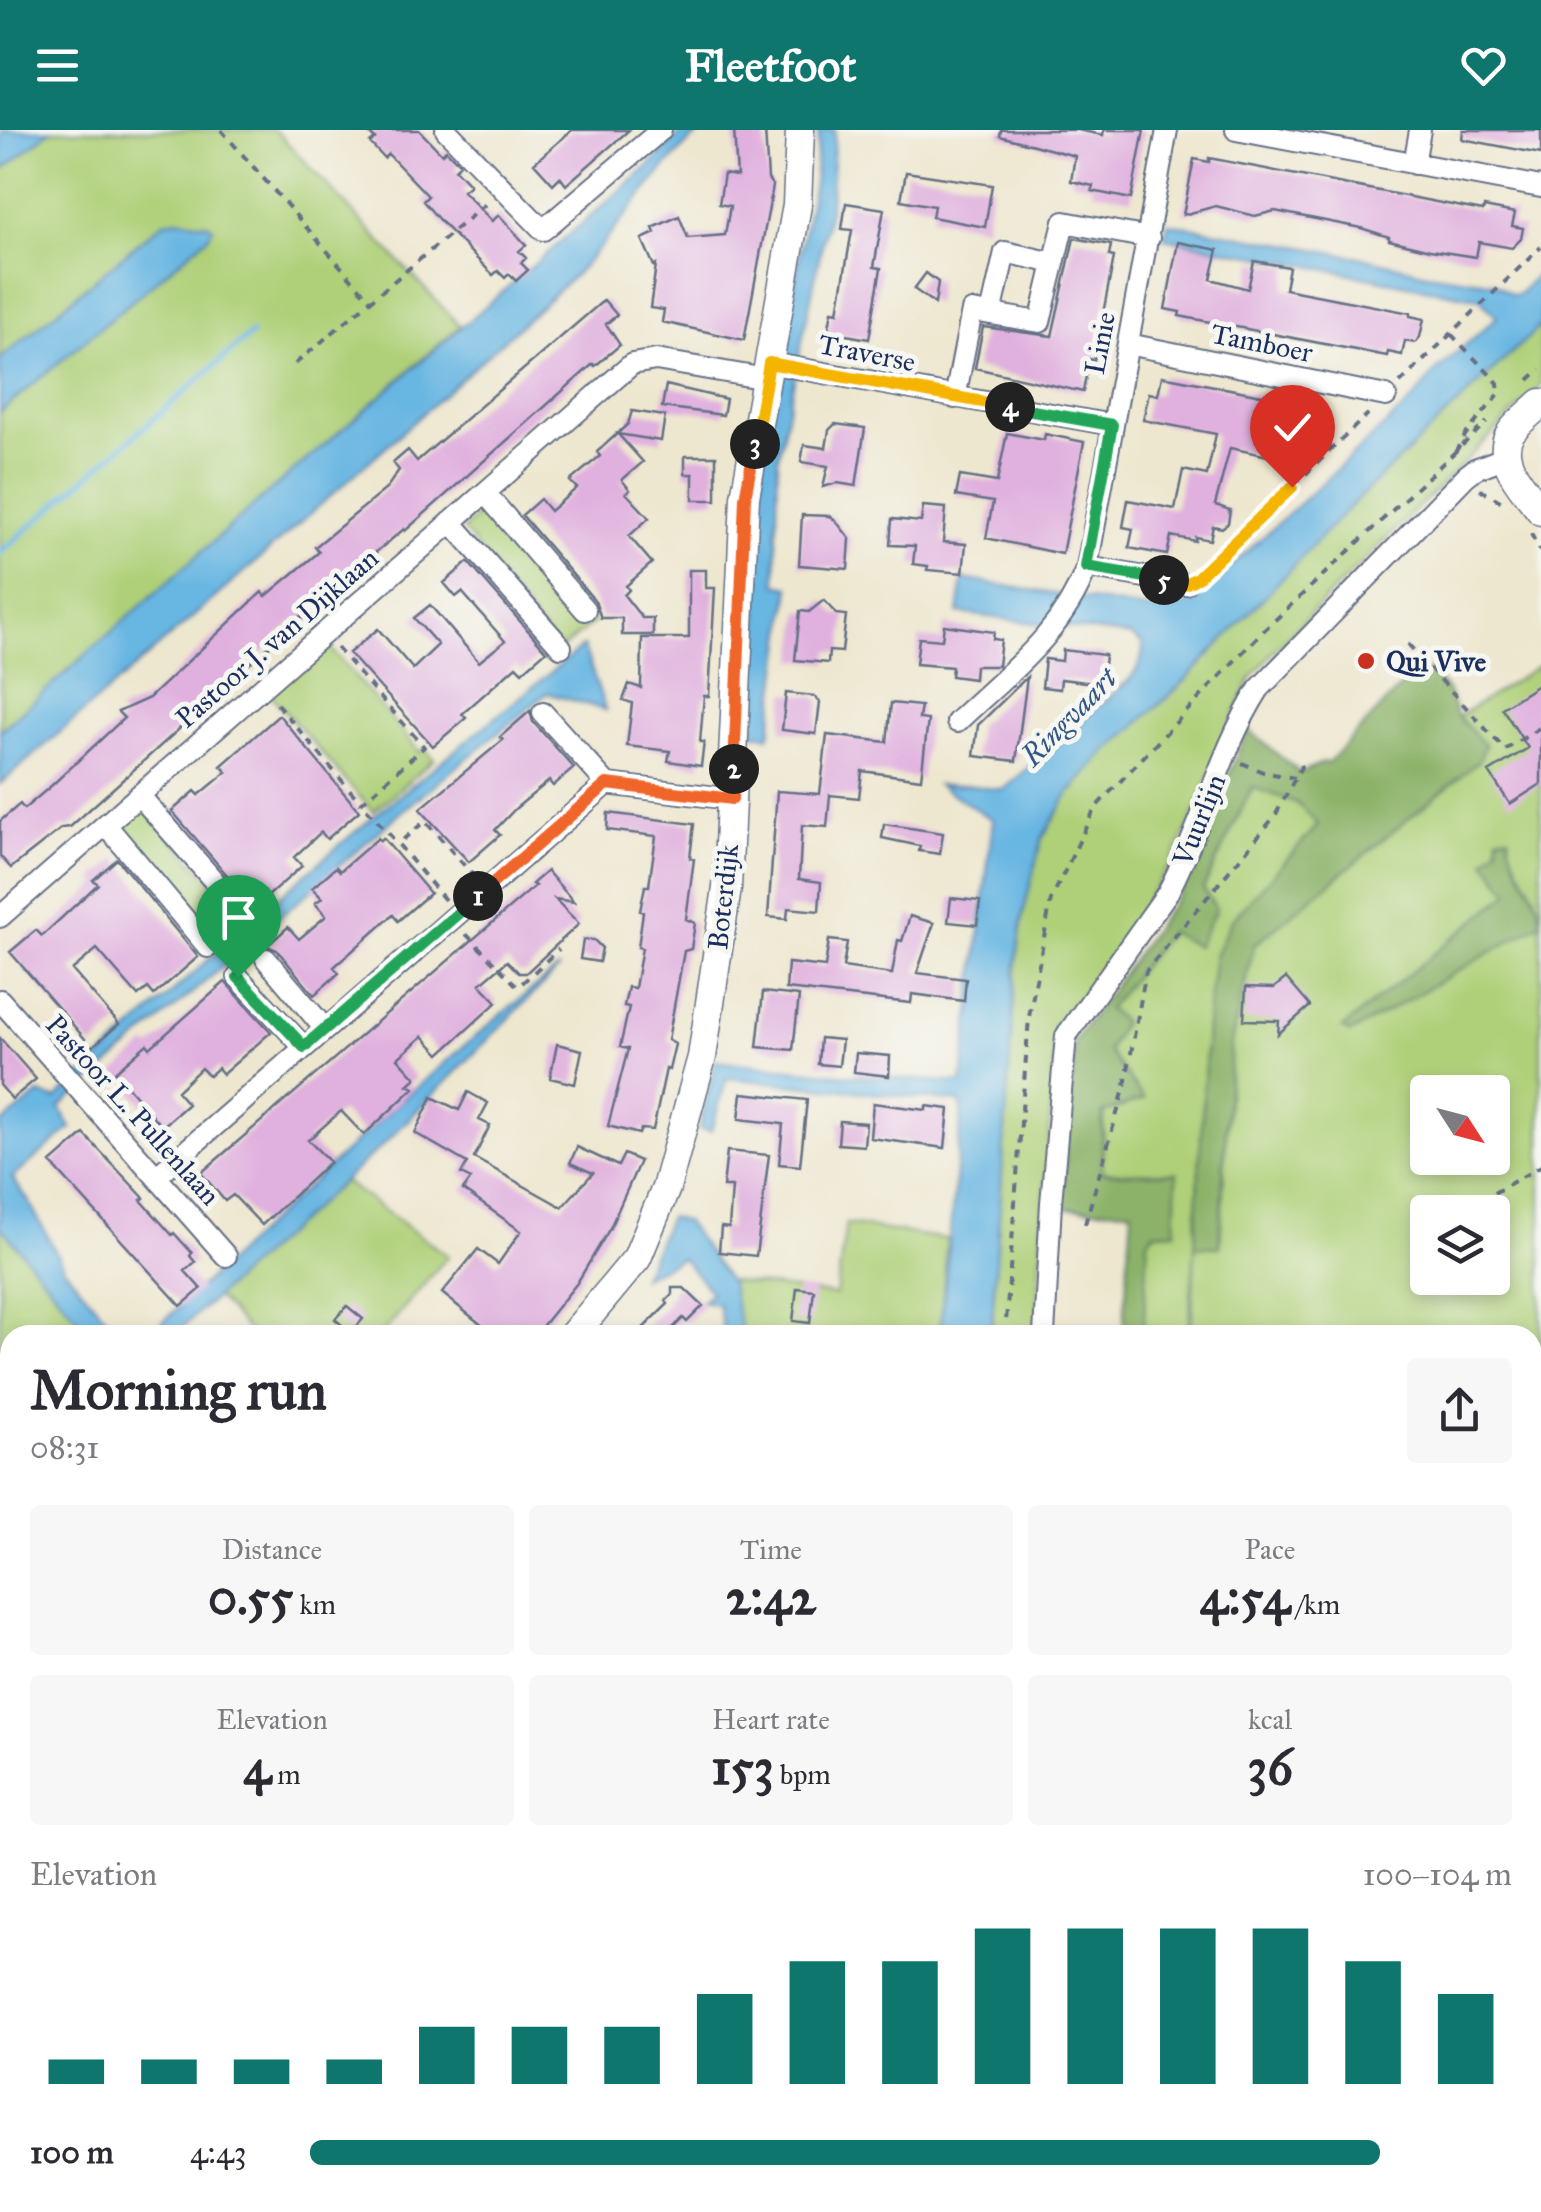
<!DOCTYPE html>
<meta charset="utf-8">
<style>
:root{--surface:#fff;--page:#f7f7f7;--text:#2b2b33;--muted:#7c7c81;--accent:#0f766e}
body{margin:0;font-family:"IM FELL Great Primer",serif;background:var(--page);color:var(--text);height:100vh;display:flex;flex-direction:column;font-size:38px;white-space:nowrap}
*{box-sizing:border-box;margin:0}
p{font-size:32px;color:var(--muted)}
.icon{flex:none;width:55px;height:55px;fill:none;stroke:currentColor;stroke-width:2;stroke-linecap:round;stroke-linejoin:round}
.map{position:relative;flex:1;overflow:hidden}
.panel{position:absolute;left:0px;top:1195px;width:1542px;height:888px;display:flex;flex-direction:column;background:var(--surface);border-radius:30px 30px 0 0;box-shadow:0 5px 15px #0003}
.panel>*{flex:none}
.needle{width:65px;rotate:126deg}
.buttons{position:absolute;left:1410px;top:945px;display:grid;gap:20px}
.buttons a{display:grid;place-items:center;width:100px;height:100px;border-radius:10px;background:var(--surface);box-shadow:0 5px 15px #0003;font-size:50px}
.pin{position:absolute;display:grid;place-items:center;width:85px;height:85px;color:#fff;margin:-102px -42px;border-radius:50% 50% 50% 0;rotate:-45deg;box-shadow:0 0 10px #0007}
.pin .icon{rotate:45deg}
.km{position:absolute;width:50px;height:50px;margin:-25px;border-radius:50%;background:#222;color:#fff;font-size:28px;line-height:50px;text-align:center}
.round{display:grid;place-items:center;flex:none;width:105px;height:105px;border-radius:10px;background:var(--page)}
.overview{display:flex;align-items:center;justify-content:space-between;height:170px;padding:0 30px}
h1{font-size:55px;font-weight:700;line-height:75px}
.figures{display:grid;grid-template-columns:repeat(3,1fr);gap:15px;height:170px;padding:10px 30px}
.figures div{display:grid;align-content:center;border-radius:10px;background:var(--page);text-align:center}
.figures b{font-size:50px;font-weight:700}
.figures small{font-size:28px;font-weight:400}
.figures p{font-size:28px}
.chart{height:280px;padding:20px 30px}
.chart p{display:flex;justify-content:space-between}
.chart svg{width:100%;height:180px;margin-top:10px;stroke:var(--accent);stroke-width:6}
ul{padding:0 30px;list-style:none;font-size:32px}
li{display:grid;grid-template-columns:160px 120px 1fr;align-items:center;height:75px}
li i{height:25px;border-radius:12px;background:var(--accent)}
header{display:flex;justify-content:space-between;align-items:center;height:130px;padding:0 30px;background:var(--accent);color:#fff;font-size:45px;font-weight:700}
.map>svg:first-child{display:block}
</style>
<header><svg class="icon" aria-label="menu" viewBox="0 0 24 24"><path d="M4 6h16M4 12h16M4 18h16"/></svg>Fleetfoot<svg class="icon" aria-label="heart" viewBox="0 0 24 24"><path d="M12 20l-8-8c-3-5 5-10 8-4 3-6 11-1 8 4z"/></svg></header>
<div class="map">
<svg width="1541" height="2082" viewBox="0 0 1541 2082">
<rect width="100%" height="100%" fill="#f6f6f2"/>
<filter id="ink" filterUnits="userSpaceOnUse"><feTurbulence type="fractalNoise" baseFrequency=".01" numOctaves="2"/><feDisplacementMap in="SourceGraphic" scale="20" xChannelSelector="R" yChannelSelector="G"/><feConvolveMatrix kernelMatrix="1 2 1 2 8 2 1 2 1" color-interpolation-filters="sRGB"/></filter>
<filter id="wash" filterUnits="userSpaceOnUse"><feTurbulence type="fractalNoise" baseFrequency=".0048" numOctaves="4" result="noise"/><feDisplacementMap in="SourceGraphic" scale="40" xChannelSelector="R" yChannelSelector="G"/><feGaussianBlur stdDeviation="2.25" result="paint"/><feColorMatrix in="noise" values="0 0 0 0 0 0 0 0 0 0 0 0 0 0 0 0 0 1.4 0 .05"/><feComposite in="paint" operator="in"/></filter>
<g filter="url(#wash)">
<rect width="100%" height="100%" fill="#eee7cf"/>
<!-- green -->
<path fill="#afd078" stroke="#65806b" stroke-width="2.5" fill-rule="evenodd" d="M51,0H275L460,196L0,601V282L208,107L213,98L209,94L176,90L164,92L0,229V42Z
M1541,195V256L1277,517L1252,547L1242,567L1192,690L1172,732L1059,906L1054,926L1036,1205H991L1016,837L1023,784L1042,708L1068,665L1102,626L1184,552L1347,379Z
M488,377L594,492L559,521L463,399Z
M327,514L420,622L425,619L434,629L373,682L270,564Z
M1541,534V1404L1533,1406L1532,1205H1191L1195,1116L1188,1205H1143L1148,1109L1158,1101L1176,1043H1102L1108,879L1169,801L1196,815L1216,779L1203,759L1253,656L1297,673L1319,695L1231,791L1215,826L1208,880L1196,1116L1220,1117L1231,912L1254,815L1485,615L1458,587ZM1428,962H1492V1028H1428ZM1428,1082H1492V1148H1428Z
M140,674L247,790L214,817L112,698Z
M343,1051L448,1126L381,1205H252L216,1166Z
M846,1094L947,1109L940,1205H742L727,1150L836,1165Z
M0,1096L91,1205H10V1407L5,1411L0,1403Z
M0,1456L10,1470V1561L0,1565Z
M1541,1501V1644L1533,1629L1532,1502Z
M10,1909V2035L0,2023V1913Z
M211,2072L564,2073L551,2082H189Z
M985,2072L1065,2073L1069,2082H970Z
M42,2073H138L116,2082H49Z
M1120,2073H1192L1197,2082H1125Z"/>
<!-- forest -->
<path fill="#8bb268" stroke="#537063" stroke-width="2.5" d="M1427,540L1447,560L1458,587L1485,615L1479,631L1254,815L1231,912L1219,1117L1195,1116L1208,880L1215,826L1231,791L1318,695L1297,673L1252,657L1203,759L1216,779L1197,816L1169,802L1108,879L1123,892L1108,921L1144,969L1103,983L1102,1043H1177L1175,1101L1154,1102L1148,1110L1143,1205H1123L1132,1080L1061,1078L1075,910L1177,767L1195,732L1247,599L1300,643L1324,632L1327,634L1412,545Z
M1509,705C1510,738 1541,760 1541,793L1350,903L1342,898L1510,762L1485,730L1497,718L1498,706Z"/>
<!-- water -->
<path fill="#68b6e2" stroke="#4272a0" stroke-width="2.5" d="M2,0H51L0,42Z
M684,0H703C650,44 617,106 567,152C382,323 191,490 0,654V601L261,369L649,36Z
M819,0H835L830,75L778,328L776,454L790,457L771,600L769,606L753,603L758,495L754,400L769,279L814,53Z
M176,89L209,94L213,98L208,107L0,282V229L164,92Z
M1168,93L1370,129L1427,143L1494,153L1513,165L1520,163L1541,139V195L1347,379L1184,552L1102,626L1068,665L1042,708L1023,784L1016,837L991,1205H940L962,978L959,972L727,948L711,1001L699,999L716,931L847,945L962,953L993,690L938,655H967L1003,660L1128,551C1138,539 1143,531 1143,514L1131,506L958,483L963,449L1151,480L1172,479L1192,472L1413,270L1435,242L1497,187L1480,169L1164,108Z
M583,516L606,580L547,563L406,678L60,977L71,998L12,1048L28,1070L65,1139L121,1205H91L0,1096V995L39,964L56,969L232,808L350,706Z
M559,838L383,1015L174,1205H149C283,1080 415,951 559,838Z
M669,1087L686,1092L731,1154L742,1205H724L718,1174L702,1171L711,1162L682,1128L642,1147Z
M0,2023L10,2035V2072L42,2073L49,2082H14L0,2064Z
M138,2073V2072L211,2073L189,2082H116Z"/>
<g fill="none" stroke-linecap="round" stroke-linejoin="round">
<!-- stream -->
<path stroke="#68b6e2" stroke-width="6" d="M0,423L251,204"/>
</g>
<g id="blocks">
<!-- building -->
<path fill="#e0b0de" d="M366,0H419L442,24L446,20L460,34L455,39L470,55L463,61L492,91L499,85L526,115L519,121L526,128L521,133L528,140L516,151L509,144L505,148L498,141L493,145L440,91L423,71L428,66L388,24L384,28L370,13L375,9Z
M572,0H629L566,55L560,47L553,54L534,33Z
M734,0H765L768,49L773,56L744,210L662,192L664,180L650,178L656,135L654,136L642,109L655,103L653,98L679,86L688,108L725,105L730,76L719,74L724,44L737,46Z
M1001,0H1077L1103,5L1104,0H1144L1131,69L1092,61L1093,56L1071,51L1075,26L1000,6Z
M1463,0H1541V24L1462,9Z
M1209,28L1483,81L1484,77L1515,83L1512,96L1523,98L1521,109L1512,118L1479,112L1476,127L1430,120L1389,110V107L1361,98L1275,81L1255,86L1216,76L1183,85L1194,29L1209,32Z
M906,42L992,55L985,97L932,87L934,76L901,70Z
M846,73L884,79L874,137L881,138L869,209L828,202L832,181L838,182L852,100L842,99Z
M1074,108L1111,115L1109,126L1114,127L1094,230L1089,229L1083,262L975,238L983,197L1052,206Z
M1178,112L1218,120L1211,149L1248,159L1254,131L1289,137L1285,159L1410,183V186L1424,189L1420,207L1415,213L1405,211L1402,225L1388,222L1387,226L1179,186L1180,182L1165,179Z
M926,143L938,152L935,174L914,159Z
M604,170L617,185L606,194L620,215L595,236L593,234L405,401L404,399L330,460L333,464L330,470L311,487L304,489L301,486L275,508L277,510L234,547L236,549L185,590L187,592L70,697L62,698L11,738L0,726V691L20,674L24,679L51,656L124,588L118,582L149,568L262,462L266,466L319,422L315,417L386,359L399,340L393,333L408,320L417,331Z
M1162,246L1298,272L1294,291L1315,295L1311,316L1290,312L1289,318L1271,315L1268,326L1230,318L1215,375L1230,380L1228,393L1222,398L1213,396L1210,410L1195,407V411L1171,406L1167,425L1129,418L1133,399L1123,397L1128,370L1175,379L1183,340L1207,345L1216,304L1143,290L1149,263L1158,265Z
M666,255L726,269L723,285L662,277Z
M632,281L665,286L661,311L618,304L643,332L622,350L630,360L626,363L649,388L629,406L652,433L626,456L629,460L624,465L642,488H653V505H622V488H601L595,471L522,385L540,369L550,381L577,358L570,351L600,326L597,322L628,294Z
M835,294L865,298L856,356L837,353L823,357L828,336L801,332L804,315L826,318L829,300Z
M1007,303L1044,310L1045,304L1084,312L1062,424L986,408L993,372L956,366L960,346L997,352Z
M685,326H716V370H693V344H685Z
M923,376L946,378L943,412L966,414L963,443L927,440L928,436L913,434L915,416L890,415L892,389L921,392Z
M802,385L830,386L836,391L850,409L848,439L799,435Z
M468,432L546,521L522,542L516,536L462,584L466,588L433,616L349,523L378,499L413,539L438,515L414,488L430,475L479,532L505,511L462,462L456,467L444,453Z
M689,440H706V458H715L709,566H704L700,612H704L701,636L668,631L670,621L627,616L632,573L623,570L629,554L641,558L642,508H689Z
M824,470L836,484L846,485L842,522L829,521L828,533L795,530L800,481L809,482Z
M944,495L994,502L993,509L1001,510L998,536H975L974,549L951,546L952,537L916,534L919,508L942,510Z
M1063,520L1105,525L1102,554L1061,549L1060,559L1042,557L1045,529L1062,531Z
M1027,547L1016,631L974,626L978,595Z
M1541,553V654L1510,674L1489,642L1528,618L1502,578Z
M786,563L814,566L820,572L816,604L782,600Z
M891,573L921,576L919,589L928,590L921,649L862,641L859,668L830,665L827,697L802,695L799,749L821,752L819,781L788,778L787,789L768,787L777,661L820,664L827,605L887,612Z
M530,581L533,592L574,638L553,656L549,651L516,678L495,700L500,705L469,732L420,679L503,610L500,607Z
M279,585L359,681L327,709L321,702L294,727L302,736L250,782L246,767L172,681L195,661L199,665L227,642L221,636Z
M608,683L694,694L690,728L694,729L686,789L695,793L691,819L684,821L668,910L675,914L669,940L666,939L653,1000L641,999L639,1004L608,996L628,919L620,917L629,877L624,876L628,857L635,858L642,818L638,817L643,782L640,781L645,756H649L656,706L607,700Z
M884,694L943,703L940,724L919,721L920,716L882,708Z
M378,708L380,711L383,708L430,763L398,791L393,785L334,837L339,843L314,865L277,820L267,816L288,797L299,809L326,786L315,773L322,768L312,758L336,737L340,741Z
M117,729L198,827L154,865L148,858L138,866L97,819L72,840L119,894L92,917L10,822L36,800L42,806L98,754L93,750Z
M547,741L574,772L555,769L579,794L526,843H519L507,831L480,854L497,872L440,924L423,906L398,928L416,948L408,955L414,958L364,1005L341,981L308,1010L330,1032L262,1095L233,1065L225,1071L201,1043L535,756L532,754Z
M951,768L980,771L977,795L948,792Z
M910,786L934,793L917,843L966,849L964,871L912,864L911,873L786,859L788,833L825,837L829,810L847,812L843,837L892,844L898,810L902,811Z
M583,810H594L602,818L599,832L580,829Z
M1286,848L1310,876L1278,904L1279,891L1244,890L1246,857L1274,858Z
M225,852L271,902L223,944L218,938L209,946L201,938L177,961L188,974L162,997L115,942L147,914L150,918Z
M763,862L799,866L793,920L757,917Z
M0,908L36,949L12,969L0,955Z
M820,908L842,910L839,936L818,934Z
M557,914L582,920L575,954L550,948Z
M856,923L890,926L889,946L854,942Z
M468,962L488,973L479,990L490,995L474,1028L562,1077L593,1043L570,1033L577,1017L618,1036L624,1024L640,1031L610,1098L577,1153L535,1205H494L442,1163L478,1119L498,1134L521,1101L463,1060L471,1049L461,1044L467,1033L415,1003L432,967L459,980Z
M742,963L807,970L800,1036L779,1034L783,994L739,989Z
M873,973L926,980V976L949,979L945,1018L870,1008Z
M840,991L866,993L864,1016L838,1014Z
M84,1004L144,1068L141,1070L172,1105L174,1103L192,1123L190,1126L195,1132L185,1141L201,1159L181,1176L51,1033Z
M727,1021L769,1025L756,1126L719,1122L721,1097L729,1098L732,1057H723Z
M672,1158H684L703,1176L687,1192L683,1188L666,1205H636L668,1174L666,1171L672,1165Z
M797,1158L814,1160L810,1193L793,1191Z
M347,1176L363,1189L351,1203L335,1189Z"/>
</g>
</g>
<g filter="url(#ink)">
<use href="#blocks" fill-opacity="0" stroke="#656f86" stroke-width="2.5"/>
<g fill="none" stroke-linecap="round" stroke-linejoin="round">
<!-- street casing -->
<g stroke="#656f86" stroke-width="24">
<path id="street" d="M446,0L543,100L661,0
M1167,0L1087,437L1185,454
M1236,0L1541,57
M1414,34L1420,0
M991,184L1005,122L1054,133
M1128,214L1386,266
M769,233L1112,295
M955,268L972,181L1040,192L1064,92L1149,108
M485,363L585,480
M451,392L561,517
M543,583L607,654
M957,592C1008,543 1061,506 1087,437
M139,665L236,776
M106,695L208,817
M0,787L632,234L656,230L766,249
M266,829L325,899
M238,847L304,917
M0,870L226,1126
M156,1047L607,654L732,669
M1044,1205L1051,1073L1066,906L1168,762C1203,696 1219,622 1259,559L1466,346L1475,339L1506,327
M1202,2072L1206,2082
M1263,2072L1267,2082"/>
</g>
<!-- secondary casing -->
<g stroke="#656f86" stroke-width="31">
<path id="secondary" d="M1541,273C1532,282 1519,291 1511,302C1493,329 1526,361 1541,381
M573,1205L637,1128L666,1058L702,927L727,758L745,367L797,75L800,0
M0,1603L10,1599"/>
</g>
<!-- path -->
<path stroke="#656f86" stroke-width="4" stroke-dasharray="8 8" stroke-linecap="butt" d="M221,0L371,171
M1451,204L1498,253L1499,264L1466,304L1456,321
M295,234L487,73
M1529,250L1541,239
M1400,253L1541,117
M1480,359L1502,372
M1531,404L1541,422
M1202,444L1368,284
M1408,514L1505,620L1541,597
M337,518L424,617L361,673L398,714
M277,574L361,673
M1242,633L1263,642L1295,648
M445,770L398,714L425,691L472,744
M466,804L518,857L559,819
M1480,1071L1541,1036
M1085,1094L1125,956L1146,841L1275,686L1301,637L1298,631
M1005,1205L1029,887L1051,770L1095,678L1260,504L1487,292
M1532,1734L1540,1731
M264,2072L270,2082
M331,2072L338,2081
M388,2072L395,2082
M421,2072L427,2082
M482,2072L489,2082
M1154,2072L1159,2082
M337,2082L355,2072
M458,2082L468,2072
M1523,2082L1541,2074"/>
<!-- street -->
<use href="#street" stroke="#fff" stroke-width="20"/>
<!-- secondary -->
<use href="#secondary" stroke="#fff" stroke-width="28"/>
</g>
</g>
<g fill="none" stroke-linecap="round" stroke-linejoin="round" filter="url(#ink)">
<!-- split-1 casing -->
<g stroke="#fff" stroke-width="20">
<path id="split-1" d="M238,847L304,917L478,766"/>
</g>
<!-- split-2 casing -->
<g stroke="#fff" stroke-width="20">
<path id="split-2" d="M478,766L607,654L732,669L734,639"/>
</g>
<!-- split-3 casing -->
<g stroke="#fff" stroke-width="20">
<path id="split-3" d="M734,639L745,368L755,314"/>
</g>
<!-- split-4 casing -->
<g stroke="#fff" stroke-width="20">
<path id="split-4" d="M755,314L769,233L1010,277"/>
</g>
<!-- split-5 casing -->
<g stroke="#fff" stroke-width="20">
<path id="split-5" d="M1010,277L1112,295L1086,437L1164,450"/>
</g>
<!-- split-6 casing -->
<g stroke="#fff" stroke-width="20">
<path id="split-6" d="M1164,450L1185,454L1197,448L1292,357"/>
</g>
<!-- split-1 -->
<use href="#split-1" stroke="#22a559" stroke-width="12"/>
<!-- split-2 -->
<use href="#split-2" stroke="#f0652b" stroke-width="12"/>
<!-- split-3 -->
<use href="#split-3" stroke="#f0652b" stroke-width="12"/>
<!-- split-4 -->
<use href="#split-4" stroke="#f5b400" stroke-width="12"/>
<!-- split-5 -->
<use href="#split-5" stroke="#22a559" stroke-width="12"/>
<!-- split-6 -->
<use href="#split-6" stroke="#f5b400" stroke-width="12"/>
</g>
<!-- markers -->
<circle fill="#c8321e" stroke="#f6f6f2" stroke-width="4" cx="1366" cy="531" r="10"/>
<g text-anchor="middle" dominant-baseline="central" stroke-width="10" stroke-linejoin="round" paint-order="stroke">
<!-- street labels -->
<g font-size="28" fill="#1b2f5e" stroke="#f6f6f2">
<text transform="translate(1100 213) rotate(-79)">Linie</text>
<text transform="translate(1262 213) rotate(11)">Tamboer</text>
<text transform="translate(867 223) rotate(11)">Traverse</text>
<text transform="translate(277 508) rotate(-41)">Pastoor J. van Dijklaan</text>
<text transform="translate(1199 690) rotate(-68)">Vuurlijn</text>
<text transform="translate(723 767) rotate(-84)">Boterdijk</text>
<text transform="translate(133 980) rotate(48)">Pastoor L. Pullenlaan</text>
</g>
<!-- poi labels -->
<g font-size="28" font-weight="bold" fill="#1b2f5e" stroke="#f6f6f2" text-anchor="start">
<text x="1386" y="531">Qui Vive</text>
</g>
<!-- water labels -->
<g font-size="30" font-style="italic" fill="#325886" stroke="#f6f6f2">
<text transform="translate(1069 587) rotate(-46)">Ringvaart</text>
</g>
</g>
</svg>
<div class="buttons">
<a><svg class="needle" viewBox="-14 -14 28 28"><path d="M0-13l5 13h-10z" fill="#e53935"/><path d="M0 13l5-13h-10z" fill="#7c7c81"/></svg></a>
<a><svg class="icon" aria-label="layers" viewBox="0 0 24 24"><path d="M12 4l9 5-9 5-9-5zM3 14l9 5 9-5"/></svg></a>
</div>
<div class="pin" style="left:238px;top:847px;background:#1e9e55"><svg class="icon" aria-label="arrive" viewBox="0 0 24 24"><path d="M6 21V4h12l-3 4 3 4H6"/></svg></div>
<div class="pin" style="left:1292px;top:357px;background:#d93025"><svg class="icon" aria-label="check" viewBox="0 0 24 24"><path d="M5 12l5 5 9-10"/></svg></div>
<b class="km" style="left:478px;top:766px">1</b>
<b class="km" style="left:734px;top:639px">2</b>
<b class="km" style="left:755px;top:314px">3</b>
<b class="km" style="left:1010px;top:277px">4</b>
<b class="km" style="left:1164px;top:450px">5</b>
<section class="panel">
<div class="overview"><div><h1>Morning run</h1><p>08:31</p></div><a class="round"><svg class="icon" aria-label="share" viewBox="0 0 24 24"><path d="M12 15V3M7 8l5-5 5 5M5 13v7h14v-7"/></svg></a></div>
<div class="figures">
<div><p>Distance</p><b>0.55<small> km</small></b></div>
<div><p>Time</p><b>2:42</b></div>
<div><p>Pace</p><b>4:54<small> /km</small></b></div>
</div>
<div class="figures">
<div><p>Elevation</p><b>4<small> m</small></b></div>
<div><p>Heart rate</p><b>153<small> bpm</small></b></div>
<div><p>kcal</p><b>36</b></div>
</div>
<div class="chart"><p><span>Elevation</span>100–104 m</p>
<svg viewBox="0 0 160 44" preserveAspectRatio="none"><path d="M5 44V38M15 44V38M25 44V38M35 44V38M45 44V30M55 44V30M65 44V30M75 44V22M85 44V14M95 44V14M105 44V6M115 44V6M125 44V6M135 44V6M145 44V14M155 44V22"/></svg>
</div>
<ul>
<li><b>100 m</b>4:43<i style="width:89%"></i></li>
</ul>
</section>
</div>
